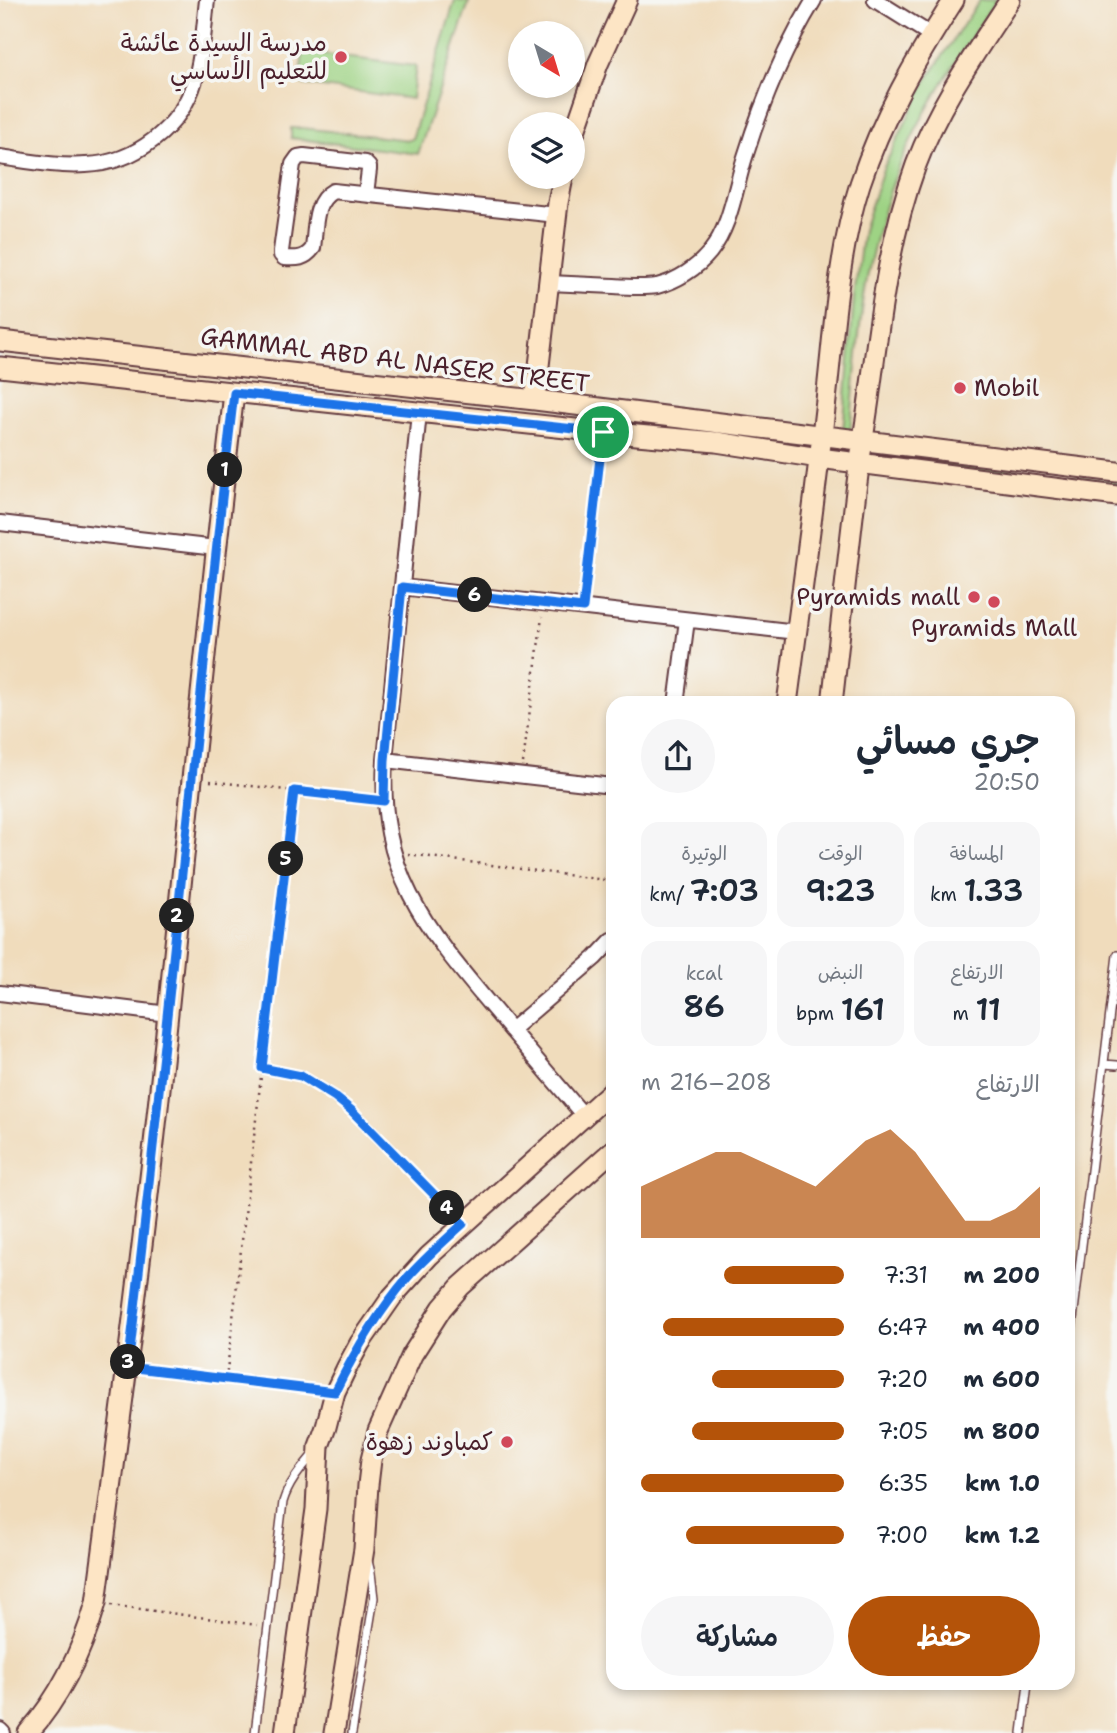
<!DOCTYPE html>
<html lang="ar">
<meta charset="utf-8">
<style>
:root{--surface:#fff;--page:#f6f6f7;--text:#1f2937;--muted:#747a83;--accent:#b45309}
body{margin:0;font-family:"Shantell Sans","Playpen Sans Arabic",sans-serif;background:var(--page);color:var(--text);direction:rtl;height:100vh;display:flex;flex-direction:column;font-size:26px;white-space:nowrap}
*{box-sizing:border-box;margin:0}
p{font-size:23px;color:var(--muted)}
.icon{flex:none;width:38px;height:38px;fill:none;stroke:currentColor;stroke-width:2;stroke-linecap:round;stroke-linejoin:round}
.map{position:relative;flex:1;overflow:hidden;direction:ltr}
.sheet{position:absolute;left:606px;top:696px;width:469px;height:994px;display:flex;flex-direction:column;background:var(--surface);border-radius:21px;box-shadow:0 4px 10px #0003;direction:rtl}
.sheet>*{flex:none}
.needle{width:46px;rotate:142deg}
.controls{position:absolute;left:508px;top:21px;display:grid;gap:14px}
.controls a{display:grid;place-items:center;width:77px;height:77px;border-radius:50%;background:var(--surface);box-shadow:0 4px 10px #0003;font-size:35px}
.pin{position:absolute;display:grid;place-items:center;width:60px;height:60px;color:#fff;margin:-30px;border:4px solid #fff;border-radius:50%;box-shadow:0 2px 7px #0007}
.km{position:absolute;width:35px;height:35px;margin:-18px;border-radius:50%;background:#222;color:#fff;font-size:19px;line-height:35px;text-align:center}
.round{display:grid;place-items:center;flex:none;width:74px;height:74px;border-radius:37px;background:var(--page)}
.overview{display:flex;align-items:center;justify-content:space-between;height:119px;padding:0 35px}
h1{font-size:38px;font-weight:600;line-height:52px}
.stats{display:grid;grid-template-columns:repeat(3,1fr);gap:10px;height:119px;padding:7px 35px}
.stats div{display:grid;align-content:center;border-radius:18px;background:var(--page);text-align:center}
.stats b{font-size:30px;font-weight:600}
.stats small{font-size:19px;font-weight:400}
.stats p{font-size:19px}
.chart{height:196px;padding:14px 35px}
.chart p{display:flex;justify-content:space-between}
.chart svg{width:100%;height:126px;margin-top:7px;fill:var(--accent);opacity:.7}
.cta{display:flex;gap:14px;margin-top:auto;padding:14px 35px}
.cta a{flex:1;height:80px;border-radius:42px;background:var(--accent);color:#fff;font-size:28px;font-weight:600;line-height:80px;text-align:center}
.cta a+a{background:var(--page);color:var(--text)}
ul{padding:0 35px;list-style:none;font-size:23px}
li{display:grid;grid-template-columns:112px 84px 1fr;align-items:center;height:52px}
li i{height:18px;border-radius:9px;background:var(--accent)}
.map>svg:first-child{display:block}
</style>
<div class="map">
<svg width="1117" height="1733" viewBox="0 0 1117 1733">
<rect width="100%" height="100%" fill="#f6f6f2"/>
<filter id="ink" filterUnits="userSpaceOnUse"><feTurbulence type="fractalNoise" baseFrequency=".0143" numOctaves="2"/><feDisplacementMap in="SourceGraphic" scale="14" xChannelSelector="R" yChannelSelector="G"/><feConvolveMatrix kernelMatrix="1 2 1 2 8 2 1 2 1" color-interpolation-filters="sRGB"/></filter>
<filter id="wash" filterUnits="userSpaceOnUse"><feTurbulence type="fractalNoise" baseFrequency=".00686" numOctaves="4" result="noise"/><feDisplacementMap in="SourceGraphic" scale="28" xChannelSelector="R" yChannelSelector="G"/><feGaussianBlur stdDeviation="1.57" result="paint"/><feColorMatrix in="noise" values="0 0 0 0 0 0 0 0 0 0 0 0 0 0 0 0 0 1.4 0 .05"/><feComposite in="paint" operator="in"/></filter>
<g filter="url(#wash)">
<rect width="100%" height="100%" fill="#f0dcbc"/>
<!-- green -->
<path fill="#9ed384" stroke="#747958" stroke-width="2" d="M455,0L469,2L418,154L291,138V128H302L409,140L412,139Z
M980,0H996C978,28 959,56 941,85C911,133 888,188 875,242C859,304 856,370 850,433L843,432L854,297L863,230L883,169L924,84Z
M303,52L416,66L412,99L299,84Z
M894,456L1117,481V489L893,463Z"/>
</g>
<g filter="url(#ink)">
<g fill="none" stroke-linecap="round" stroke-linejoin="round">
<!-- lane casing -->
<g stroke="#633b41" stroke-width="10">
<path id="lane" d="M1104,1064L1117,1065
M301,1076L335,1097L351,1110L462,1223
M1068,1361L1117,955
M255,1733L283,1502C289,1482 302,1468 315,1452
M352,1733L374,1598L371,1573L368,1561
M1022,1733L1028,1684"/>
</g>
<!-- street casing -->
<g stroke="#633b41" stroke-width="18">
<path id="street" d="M875,0L931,35
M0,157C28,161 58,167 86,165C135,163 181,128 195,80C203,55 204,26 207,0
M366,194L369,170V167L365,163L304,156L298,157L293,164L281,251V255L284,258C297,259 305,259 313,248C316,227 313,202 333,191L557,215
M549,283C571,284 592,285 614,286C628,287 643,288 657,286C677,281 697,268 710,252C731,226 735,188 745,157C762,102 784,49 814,0
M419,412L385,760C378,871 424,926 491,1006C522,1043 553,1079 584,1116
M0,523L216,548
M402,587L797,632
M676,704L687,620
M385,760L612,786
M0,993L168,1014
M511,1030L595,958L612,940
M0,1730L3,1733"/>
</g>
<!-- secondary casing -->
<g stroke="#633b41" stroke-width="23">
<path id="secondary" d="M572,140L598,64L627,0
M0,341L535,400L1117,472
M0,367L603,432L716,442L819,458L1117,496
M535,400L558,203L563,177
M787,704C800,605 814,507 825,409C834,334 837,256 860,184C882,117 916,59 954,0
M832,704C841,625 849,545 859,467C862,444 866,421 869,399C880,318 888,242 916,165C938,106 975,53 1010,0
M28,1733C62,1695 82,1651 96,1603C122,1407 148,1210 168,1013C189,806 210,599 234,393
M285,1733L316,1509L319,1446L326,1427L335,1392L347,1367L360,1343L392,1297L429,1256L612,1091
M334,1733L364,1549L368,1485L371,1460L378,1431L412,1355L442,1308L460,1287L612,1151"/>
</g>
<!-- path -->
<path stroke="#633b41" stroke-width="2.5" stroke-dasharray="2 5" stroke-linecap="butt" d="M585,592L601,449
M523,763L542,617
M210,781L370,800
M408,854L612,881
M262,1068L289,1074
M145,1369L319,1390
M226,1379L294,791
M111,1605L257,1625"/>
<!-- lane -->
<use href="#lane" stroke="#fff" stroke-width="7"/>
<!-- street -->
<use href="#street" stroke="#fff" stroke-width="14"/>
<!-- secondary -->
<use href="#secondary" stroke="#fde5c5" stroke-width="19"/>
</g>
</g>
<g fill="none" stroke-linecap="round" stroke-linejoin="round" filter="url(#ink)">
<!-- route casing -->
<g stroke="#fff" stroke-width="14">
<path id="route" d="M234,393L603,432L583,608L402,587L385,760L384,801L294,791L262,1068L301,1076L335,1097L351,1110L463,1224C444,1241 425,1258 408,1277C378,1312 355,1351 335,1392L128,1367C167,1042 196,717 234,393Z"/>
</g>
<!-- route -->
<use href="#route" stroke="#1a73e8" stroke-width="9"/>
</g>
<!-- markers -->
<g fill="#d1495b" stroke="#f6f6f2" stroke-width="2.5">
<circle cx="341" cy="57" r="7"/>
<circle cx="960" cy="388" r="7"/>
<circle cx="974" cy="597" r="7"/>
<circle cx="994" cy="602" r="7"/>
<circle cx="507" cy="1442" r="7"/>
</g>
<g text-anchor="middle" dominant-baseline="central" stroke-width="7" stroke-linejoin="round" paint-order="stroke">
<!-- poi labels -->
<g font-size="24" fill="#4a1f2b" stroke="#f6f6f2" text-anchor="end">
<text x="327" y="43">مدرسة السيدة عائشة<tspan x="327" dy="28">للتعليم الأساسي</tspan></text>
<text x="974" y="388" text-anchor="start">Mobil</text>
<text x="960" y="597">Pyramids mall</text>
<text x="994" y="628" text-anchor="middle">Pyramids Mall</text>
<text x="493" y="1442">كمباوند زهوة</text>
</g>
<!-- street labels -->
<g font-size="24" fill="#4a1f2b" stroke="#f6f6f2">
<text transform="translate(395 360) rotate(7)">GAMMAL ABD AL NASER STREET</text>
</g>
</g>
</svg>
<div class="controls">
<a><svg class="needle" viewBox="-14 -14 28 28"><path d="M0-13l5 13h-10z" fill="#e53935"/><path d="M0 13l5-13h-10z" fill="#747a83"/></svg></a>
<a><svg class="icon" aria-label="layers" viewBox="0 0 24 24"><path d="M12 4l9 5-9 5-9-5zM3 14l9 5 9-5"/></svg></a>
</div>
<div class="pin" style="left:603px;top:432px;background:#1e9e55"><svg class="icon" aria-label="arrive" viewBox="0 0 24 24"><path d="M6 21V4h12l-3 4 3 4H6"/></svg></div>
<b class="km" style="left:225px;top:470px">1</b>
<b class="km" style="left:177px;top:916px">2</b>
<b class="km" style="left:128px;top:1362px">3</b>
<b class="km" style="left:447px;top:1208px">4</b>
<b class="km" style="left:286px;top:859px">5</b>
<b class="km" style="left:475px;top:595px">6</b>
<section class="sheet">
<div class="overview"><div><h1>جري مسائي</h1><p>20:50</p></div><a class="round"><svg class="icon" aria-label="share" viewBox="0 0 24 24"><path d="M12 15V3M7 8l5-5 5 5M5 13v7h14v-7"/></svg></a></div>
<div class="stats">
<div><p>المسافة</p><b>1.33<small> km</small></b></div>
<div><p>الوقت</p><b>9:23</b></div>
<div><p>الوتيرة</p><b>7:03<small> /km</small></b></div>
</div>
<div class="stats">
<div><p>الارتفاع</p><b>11<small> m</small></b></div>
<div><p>النبض</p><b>161<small> bpm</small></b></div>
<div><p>kcal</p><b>86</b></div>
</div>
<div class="chart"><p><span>الارتفاع</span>208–216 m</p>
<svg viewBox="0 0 160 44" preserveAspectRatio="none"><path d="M0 44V26L10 22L20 18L30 14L40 14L50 18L60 22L70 26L80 18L90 10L100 6L110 14L120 26L130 38L140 38L150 34L160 26V44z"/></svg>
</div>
<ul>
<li><b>200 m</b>7:31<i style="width:59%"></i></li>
<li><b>400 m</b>6:47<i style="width:89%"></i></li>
<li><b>600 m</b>7:20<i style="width:65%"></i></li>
<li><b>800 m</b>7:05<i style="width:75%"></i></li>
<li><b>1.0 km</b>6:35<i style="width:100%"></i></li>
<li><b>1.2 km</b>7:00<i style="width:78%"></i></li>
</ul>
<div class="cta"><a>حفظ</a><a>مشاركة</a></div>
</section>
</div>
